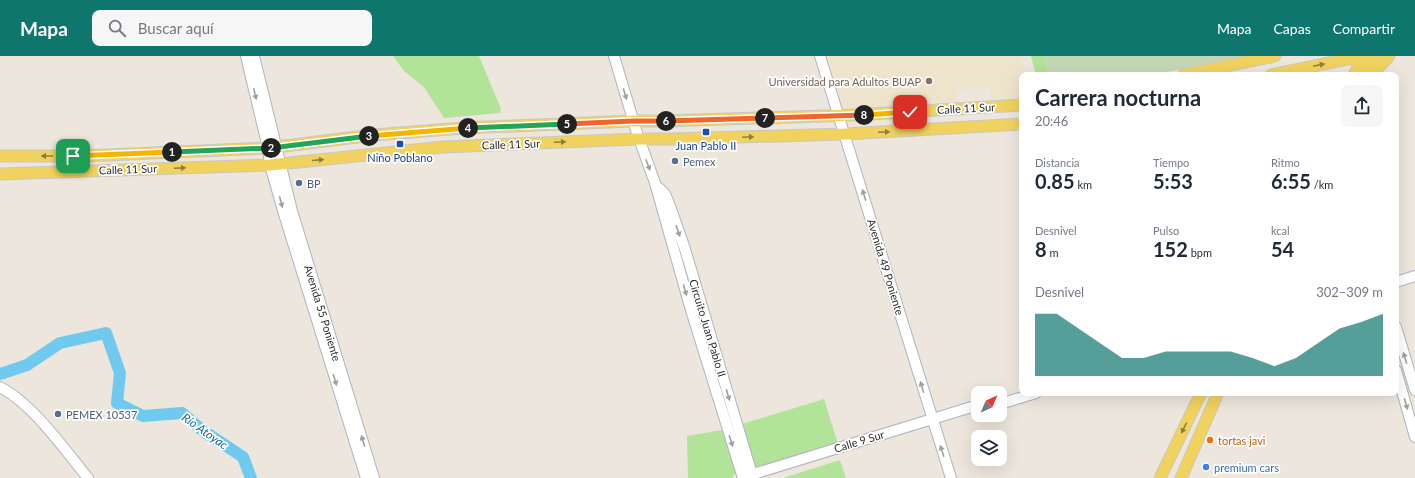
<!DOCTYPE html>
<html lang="es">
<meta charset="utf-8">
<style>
:root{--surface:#fff;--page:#f6f6f7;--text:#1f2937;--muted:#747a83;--accent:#0f766e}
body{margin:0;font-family:Lato,sans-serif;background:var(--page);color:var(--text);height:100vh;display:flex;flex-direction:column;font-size:15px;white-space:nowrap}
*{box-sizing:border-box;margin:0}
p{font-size:13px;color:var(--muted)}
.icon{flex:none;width:22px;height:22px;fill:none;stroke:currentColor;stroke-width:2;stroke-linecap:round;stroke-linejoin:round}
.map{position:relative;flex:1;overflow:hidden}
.drawer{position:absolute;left:1019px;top:16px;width:380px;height:324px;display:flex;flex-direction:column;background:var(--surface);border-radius:8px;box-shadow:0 4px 16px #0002}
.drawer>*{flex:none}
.needle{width:26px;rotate:44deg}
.buttons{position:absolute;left:971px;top:330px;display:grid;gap:8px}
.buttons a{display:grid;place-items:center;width:36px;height:36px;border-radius:8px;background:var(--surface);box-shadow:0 4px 16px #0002;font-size:20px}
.pin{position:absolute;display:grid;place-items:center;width:34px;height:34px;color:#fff;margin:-17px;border-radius:8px;box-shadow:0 2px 6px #0006}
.km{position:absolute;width:20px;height:20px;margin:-10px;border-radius:50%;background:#222;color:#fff;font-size:11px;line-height:20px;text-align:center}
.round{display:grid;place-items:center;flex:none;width:42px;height:42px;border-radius:8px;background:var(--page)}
.head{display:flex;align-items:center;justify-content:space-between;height:68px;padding:0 16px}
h1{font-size:22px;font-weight:700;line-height:30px}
.metrics{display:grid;grid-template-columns:repeat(3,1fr);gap:6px;height:68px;padding:4px 16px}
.metrics div{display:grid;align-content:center}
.metrics b{font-size:20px;font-weight:700}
.metrics small{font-size:11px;font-weight:400}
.metrics p{font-size:11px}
.chart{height:112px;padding:8px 16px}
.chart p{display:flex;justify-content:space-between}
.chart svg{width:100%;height:72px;margin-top:4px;fill:var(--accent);opacity:.7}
header{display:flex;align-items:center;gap:24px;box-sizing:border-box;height:56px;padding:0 20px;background:var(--accent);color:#fff}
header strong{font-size:19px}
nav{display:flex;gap:22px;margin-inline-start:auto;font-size:14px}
.search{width:280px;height:36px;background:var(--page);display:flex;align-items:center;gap:10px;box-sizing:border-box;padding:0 14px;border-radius:8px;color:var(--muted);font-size:15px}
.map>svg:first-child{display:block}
</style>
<header>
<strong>Mapa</strong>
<div class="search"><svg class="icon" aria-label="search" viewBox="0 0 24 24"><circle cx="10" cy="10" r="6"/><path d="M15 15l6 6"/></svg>Buscar aquí</div>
<nav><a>Mapa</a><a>Capas</a><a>Compartir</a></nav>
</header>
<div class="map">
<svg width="1415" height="422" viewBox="0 0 1415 422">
<rect width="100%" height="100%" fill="#ede6dd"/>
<!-- education -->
<path fill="#eee4cc" d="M828,0H1020L1026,19H1022V44L991,45L989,31L955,34L956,46L848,54L842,51Z"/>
<!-- green -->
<path fill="#b1e399" d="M393,0H479L501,53L500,57L444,62L424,31L404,15Z
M1031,0H1044L1048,19H1036Z
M824,343L838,388L756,413L742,368Z
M722,374L736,417L732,422H688L687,380Z
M840,404L846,422H783Z"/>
<!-- cemetery -->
<path fill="#c4d7b4" d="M1044,0H1247L1152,19H1048Z"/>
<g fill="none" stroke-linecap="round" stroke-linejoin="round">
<!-- river -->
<path stroke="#70caef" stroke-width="12" d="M0,318L27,309L60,287L106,277L120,317L117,347L143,360L182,357L202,374L243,401L251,422"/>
<!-- secondary casing -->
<g stroke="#b1b3be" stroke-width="12">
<path id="secondary" d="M246,0L268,92L270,109L284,158L366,422
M254,0L292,155L374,422
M614,0L637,77L655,127L691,254L743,422
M820,0L951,422
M659,132L665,138L670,150L685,193L753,422
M1396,226L1415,220
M1396,271L1415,334
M1396,314L1415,381
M0,331C33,348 64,393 88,422
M1000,348L1036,337
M747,420L978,349"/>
</g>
<!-- primary casing -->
<g stroke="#c8c8c8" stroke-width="13">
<path id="primary" d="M1183,19L1275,0
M1271,19L1363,0
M1354,19L1363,0
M1365,19L1374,0
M1371,19L1389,0
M0,100H84L268,92L373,79L463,72L633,65H663L854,59L1022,49
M0,118L270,109L443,91L639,83H672L845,78L1022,68
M1160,422L1201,337
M1181,422L1218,337"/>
</g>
<!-- secondary -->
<use href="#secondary" stroke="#fff" stroke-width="10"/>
<!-- primary -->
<use href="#primary" stroke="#f1d25e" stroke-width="11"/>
</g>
<!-- one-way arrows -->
<defs><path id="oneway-solid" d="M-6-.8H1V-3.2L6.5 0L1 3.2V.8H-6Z"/></defs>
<g fill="#8e7e44">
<use href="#oneway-solid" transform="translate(1319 9) rotate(-12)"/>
<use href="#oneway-solid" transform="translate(884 76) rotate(-3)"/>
<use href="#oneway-solid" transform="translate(748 81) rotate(-2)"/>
<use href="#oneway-solid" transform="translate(560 86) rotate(-2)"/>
<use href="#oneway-solid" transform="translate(47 100) rotate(-180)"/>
<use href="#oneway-solid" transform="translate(318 104) rotate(-5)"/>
<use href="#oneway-solid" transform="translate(180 112) rotate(-2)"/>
<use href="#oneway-solid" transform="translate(1184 372) rotate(116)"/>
</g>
<g fill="#a0a0a0">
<use href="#oneway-solid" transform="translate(255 38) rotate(77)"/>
<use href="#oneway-solid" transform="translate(625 38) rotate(74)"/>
<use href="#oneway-solid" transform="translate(648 109) rotate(69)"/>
<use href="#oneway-solid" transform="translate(864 139) rotate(-107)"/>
<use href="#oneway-solid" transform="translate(281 146) rotate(75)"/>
<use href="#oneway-solid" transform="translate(678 175) rotate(71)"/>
<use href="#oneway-solid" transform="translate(685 234) rotate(74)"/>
<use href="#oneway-solid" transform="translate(1405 302) rotate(-107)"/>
<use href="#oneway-solid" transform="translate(335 324) rotate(73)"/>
<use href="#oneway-solid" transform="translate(922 331) rotate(-107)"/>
<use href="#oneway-solid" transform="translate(728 339) rotate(74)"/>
<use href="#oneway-solid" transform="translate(1406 348) rotate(74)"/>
<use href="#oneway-solid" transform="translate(363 385) rotate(-107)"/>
<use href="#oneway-solid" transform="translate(731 385) rotate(72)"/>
<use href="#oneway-solid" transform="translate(942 395) rotate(-108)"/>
</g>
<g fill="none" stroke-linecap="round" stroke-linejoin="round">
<!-- split-1 casing -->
<g stroke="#fff" stroke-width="8">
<path id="split-1" d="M73,100L172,96"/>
</g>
<!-- split-2 casing -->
<g stroke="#fff" stroke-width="8">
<path id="split-2" d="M172,96L271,92"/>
</g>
<!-- split-3 casing -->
<g stroke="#fff" stroke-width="8">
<path id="split-3" d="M271,92L369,80"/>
</g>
<!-- split-4 casing -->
<g stroke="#fff" stroke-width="8">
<path id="split-4" d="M369,80L468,72"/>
</g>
<!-- split-5 casing -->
<g stroke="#fff" stroke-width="8">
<path id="split-5" d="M468,72L567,68"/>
</g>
<!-- split-6 casing -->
<g stroke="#fff" stroke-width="8">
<path id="split-6" d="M567,68L633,65H666"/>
</g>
<!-- split-7 casing -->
<g stroke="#fff" stroke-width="8">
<path id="split-7" d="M666,65L765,62"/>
</g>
<!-- split-8 casing -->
<g stroke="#fff" stroke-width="8">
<path id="split-8" d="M765,62L864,59"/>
</g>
<!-- split-9 casing -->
<g stroke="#fff" stroke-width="8">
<path id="split-9" d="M864,59L910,56"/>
</g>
<!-- split-1 -->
<use href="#split-1" stroke="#f5b400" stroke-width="5"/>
<!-- split-2 -->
<use href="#split-2" stroke="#22a559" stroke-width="5"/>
<!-- split-3 -->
<use href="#split-3" stroke="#22a559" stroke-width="5"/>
<!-- split-4 -->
<use href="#split-4" stroke="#f5b400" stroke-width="5"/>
<!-- split-5 -->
<use href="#split-5" stroke="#22a559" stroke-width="5"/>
<!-- split-6 -->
<use href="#split-6" stroke="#f0652b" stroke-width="5"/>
<!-- split-7 -->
<use href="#split-7" stroke="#f0652b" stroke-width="5"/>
<!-- split-8 -->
<use href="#split-8" stroke="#f0652b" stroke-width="5"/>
<!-- split-9 -->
<use href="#split-9" stroke="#f5b400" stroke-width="5"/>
</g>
<!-- markers -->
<circle fill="#8d6e63" stroke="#fff" stroke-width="1.5" cx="929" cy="25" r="4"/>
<g fill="#1a4fb4" stroke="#fff" stroke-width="1.5">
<rect x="702" y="72" width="8" height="8" rx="2"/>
<rect x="396" y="84" width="8" height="8" rx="2"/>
</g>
<g fill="#5c6f8a" stroke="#fff" stroke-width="1.5">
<circle cx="675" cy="105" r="4"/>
<circle cx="299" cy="127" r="4"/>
<circle cx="58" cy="358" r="4"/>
</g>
<circle fill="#e8710a" stroke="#fff" stroke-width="1.5" cx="1210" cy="384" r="4"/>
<circle fill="#3f7fe0" stroke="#fff" stroke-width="1.5" cx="1206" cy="411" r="4"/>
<g text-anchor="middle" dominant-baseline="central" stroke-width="3.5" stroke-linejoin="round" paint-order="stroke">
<!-- education labels -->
<g font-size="11" fill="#785e54" stroke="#fff" text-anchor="end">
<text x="921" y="25">Universidad para Adultos BUAP</text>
</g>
<!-- street labels -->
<g font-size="11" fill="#2b2b2b" stroke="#fff">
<text transform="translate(966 52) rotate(-3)">Calle 11 Sur</text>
<text transform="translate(511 88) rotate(-2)">Calle 11 Sur</text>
<text transform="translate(128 113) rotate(-2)">Calle 11 Sur</text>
<text transform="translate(886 211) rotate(73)">Avenida 49 Poniente</text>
<text transform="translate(323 257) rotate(73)">Avenida 55 Poniente</text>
<text transform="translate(708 272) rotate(73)">Circuito Juan Pablo II</text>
<text transform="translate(859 385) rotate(-17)">Calle 9 Sur</text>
</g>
<!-- transit labels -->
<g font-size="11" fill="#164399" stroke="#fff">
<text x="706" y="89">Juan Pablo II</text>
<text x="400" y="101">Niño Poblano</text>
</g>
<!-- service labels -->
<g font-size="11" fill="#4e5e75" stroke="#fff" text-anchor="start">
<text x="683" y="105">Pemex</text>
<text x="307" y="127">BP</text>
<text x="66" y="358">PEMEX 10537</text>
</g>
<!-- food labels -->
<g font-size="11" fill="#c56008" stroke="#fff" text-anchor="start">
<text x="1218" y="384">tortas javi</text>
</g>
<!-- shop labels -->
<g font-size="11" fill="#366cbe" stroke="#fff" text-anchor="start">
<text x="1214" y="411">premium cars</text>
</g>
<!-- water labels -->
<g font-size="12" font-style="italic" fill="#0d689c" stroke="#fff">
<text transform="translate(205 375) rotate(35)">Río Atoyac</text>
</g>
</g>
</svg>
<div class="buttons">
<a><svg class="needle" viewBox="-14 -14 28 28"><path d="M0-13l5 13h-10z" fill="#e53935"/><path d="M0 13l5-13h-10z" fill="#747a83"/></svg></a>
<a><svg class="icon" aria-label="layers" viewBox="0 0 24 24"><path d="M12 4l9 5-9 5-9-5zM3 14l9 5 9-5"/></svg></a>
</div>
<div class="pin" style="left:73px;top:100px;background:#1e9e55"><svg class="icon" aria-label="arrive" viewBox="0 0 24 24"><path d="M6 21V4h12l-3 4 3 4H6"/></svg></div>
<div class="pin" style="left:910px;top:56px;background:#d93025"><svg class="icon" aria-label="check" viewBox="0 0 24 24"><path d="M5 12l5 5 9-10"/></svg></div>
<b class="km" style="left:172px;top:96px">1</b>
<b class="km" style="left:271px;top:92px">2</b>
<b class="km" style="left:369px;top:80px">3</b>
<b class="km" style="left:468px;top:72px">4</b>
<b class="km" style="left:567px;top:68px">5</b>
<b class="km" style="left:666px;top:65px">6</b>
<b class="km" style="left:765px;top:62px">7</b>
<b class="km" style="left:864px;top:59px">8</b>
<section class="drawer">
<div class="head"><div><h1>Carrera nocturna</h1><p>20:46</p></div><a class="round"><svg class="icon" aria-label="share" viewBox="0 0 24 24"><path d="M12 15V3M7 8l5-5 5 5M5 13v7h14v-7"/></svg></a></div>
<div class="metrics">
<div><p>Distancia</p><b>0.85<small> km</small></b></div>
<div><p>Tiempo</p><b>5:53</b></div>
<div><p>Ritmo</p><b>6:55<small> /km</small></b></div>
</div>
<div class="metrics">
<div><p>Desnivel</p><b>8<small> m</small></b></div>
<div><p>Pulso</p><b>152<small> bpm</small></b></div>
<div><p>kcal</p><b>54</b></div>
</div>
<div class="chart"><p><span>Desnivel</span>302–309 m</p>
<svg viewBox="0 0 160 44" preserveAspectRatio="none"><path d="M0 44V6L10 6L20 15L30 24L40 33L50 33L60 29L70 29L80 29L90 29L100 33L110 38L120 33L130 24L140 15L150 11L160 6V44z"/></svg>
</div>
</section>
</div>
